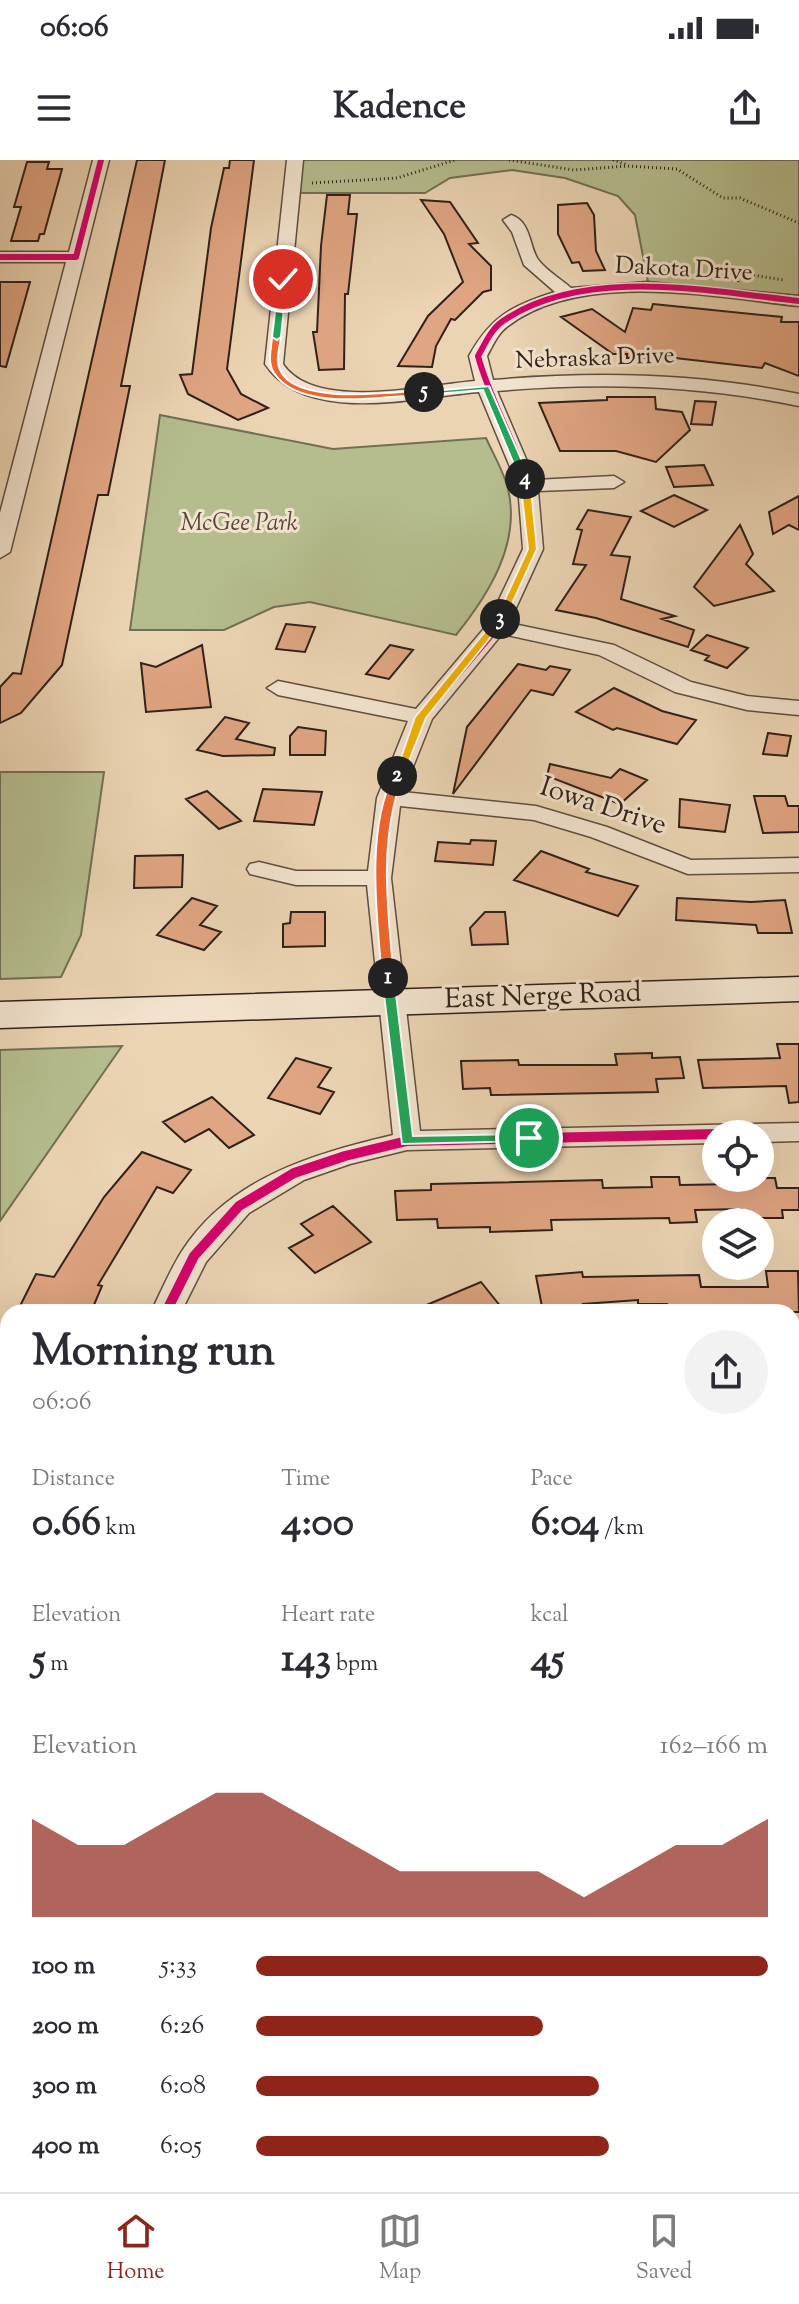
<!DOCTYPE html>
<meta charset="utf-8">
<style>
:root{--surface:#fff;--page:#f2f2f3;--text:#2b2b33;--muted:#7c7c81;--line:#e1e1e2;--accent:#8f2418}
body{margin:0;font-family:"Sorts Mill Goudy",serif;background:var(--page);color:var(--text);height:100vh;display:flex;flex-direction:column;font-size:30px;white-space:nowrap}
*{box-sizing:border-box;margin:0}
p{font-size:26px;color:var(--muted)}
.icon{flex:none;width:44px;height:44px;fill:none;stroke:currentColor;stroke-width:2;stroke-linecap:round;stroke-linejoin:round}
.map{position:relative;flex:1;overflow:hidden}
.panel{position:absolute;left:0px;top:1144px;width:800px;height:888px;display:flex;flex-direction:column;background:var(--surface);border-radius:24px 24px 0 0;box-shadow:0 8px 32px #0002}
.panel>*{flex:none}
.controls{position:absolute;left:702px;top:960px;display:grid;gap:16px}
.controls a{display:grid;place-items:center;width:72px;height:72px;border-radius:50%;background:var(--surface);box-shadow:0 8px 32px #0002;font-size:40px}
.pin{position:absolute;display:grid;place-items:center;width:68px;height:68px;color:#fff;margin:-34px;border:4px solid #fff;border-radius:50%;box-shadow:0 2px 8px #0007}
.km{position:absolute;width:40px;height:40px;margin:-20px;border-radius:50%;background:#222;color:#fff;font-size:22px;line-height:40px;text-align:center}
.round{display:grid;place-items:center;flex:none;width:84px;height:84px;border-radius:42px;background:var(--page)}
.headline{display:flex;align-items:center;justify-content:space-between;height:136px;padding:0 32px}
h1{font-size:44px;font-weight:700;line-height:60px}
.figures{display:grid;grid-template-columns:repeat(3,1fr);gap:12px;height:136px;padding:8px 32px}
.figures div{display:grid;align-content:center}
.figures b{font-size:40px;font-weight:700}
.figures small{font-size:22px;font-weight:400}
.figures p{font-size:22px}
.chart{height:224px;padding:16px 32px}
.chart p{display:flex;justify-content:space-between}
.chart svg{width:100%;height:144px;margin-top:8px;fill:var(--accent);opacity:.7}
ul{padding:0 32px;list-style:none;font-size:26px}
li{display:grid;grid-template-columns:128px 96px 1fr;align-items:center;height:60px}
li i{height:20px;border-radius:10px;background:var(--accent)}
.status{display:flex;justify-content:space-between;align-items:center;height:56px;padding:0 40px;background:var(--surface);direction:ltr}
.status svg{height:22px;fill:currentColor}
header{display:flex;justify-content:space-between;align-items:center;height:104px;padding:0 32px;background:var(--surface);font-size:36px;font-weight:700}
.tab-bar{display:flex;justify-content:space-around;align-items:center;height:112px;border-top:2px solid var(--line);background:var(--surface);font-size:22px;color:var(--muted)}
.tab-bar a{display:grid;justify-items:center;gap:4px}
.tab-bar .on{color:var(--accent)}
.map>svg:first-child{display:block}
</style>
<div class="status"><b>06:06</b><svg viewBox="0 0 49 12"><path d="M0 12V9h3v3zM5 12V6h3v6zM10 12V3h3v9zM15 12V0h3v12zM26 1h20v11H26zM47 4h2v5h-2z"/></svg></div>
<header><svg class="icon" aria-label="menu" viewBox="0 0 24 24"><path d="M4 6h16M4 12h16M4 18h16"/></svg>Kadence<svg class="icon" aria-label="share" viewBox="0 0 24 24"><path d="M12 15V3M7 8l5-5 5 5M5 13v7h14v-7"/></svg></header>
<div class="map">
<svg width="799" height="2032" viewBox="0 0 799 2032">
<rect width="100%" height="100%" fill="#ebd4b3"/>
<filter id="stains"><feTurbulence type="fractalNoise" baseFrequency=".0025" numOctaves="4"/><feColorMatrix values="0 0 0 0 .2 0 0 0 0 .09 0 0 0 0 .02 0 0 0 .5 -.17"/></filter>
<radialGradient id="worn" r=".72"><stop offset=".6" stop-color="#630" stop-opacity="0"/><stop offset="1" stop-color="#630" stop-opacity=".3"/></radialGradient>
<!-- green -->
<path fill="#b5bd8e" stroke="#726f54" stroke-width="2" d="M295,0H799V136L648,122L635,55L618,36L565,18L512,10L450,18L425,33H292Z
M160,255L333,289L486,278C493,294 504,312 508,329C521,383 489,434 456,475L310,442L274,447L224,470H130Z
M0,612H104L81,775L61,817L0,819Z
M122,886L0,1061V890Z"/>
<!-- building -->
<path fill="#e0a582" stroke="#30211a" stroke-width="2" d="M137,0H165L121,226H130L108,335H98L62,505L21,553L0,563V527L13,513L21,514Z
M230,0H254L227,209L241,234L268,248L238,260L188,234L180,215L192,214L211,68L224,8H229Z
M27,2H49L47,9H62L44,74H40L38,81H11L21,47H14Z
M327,35H350L348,54H357L348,134H345L344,209L319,210L313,172H317L321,86Z
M421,40L450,42L478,83L469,84L491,106V130L483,132L455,160L451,159L436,186L432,207L398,206L428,156L463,122L444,74Z
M587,43L594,55L596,91L605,110L583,111L579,102L572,103L558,74V45Z
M0,122H30L6,207L0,206Z
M653,144L782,157L781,162H799V216L765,203L762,208L675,198H627V194H613L561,157L592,149L625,172L633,148L651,150Z
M607,237H655L656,249L682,252L690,270L656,302L616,291H560L539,243L607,240Z
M695,241L716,242L712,265L691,264Z
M704,305L713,325L674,327L666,307Z
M674,335L707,350L674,367L641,351Z
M799,336V370L789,365L773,374L769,352Z
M588,350L631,357L611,395L630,397L621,439L675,456L662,459L694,470L688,487L596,458L556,450L586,405L573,404L582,370L577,369Z
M740,365L753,394L746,404L774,431L714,446L694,427Z
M286,464L315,467L305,492L276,489Z
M707,475L748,488L727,508L705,500L709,496L691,490Z
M202,485L211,547L146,552L141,503L156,507Z
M390,485L413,490L389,519L366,514Z
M518,504L546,510L550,506L570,510L553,535L531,530L453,634L467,567Z
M614,528L662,551L696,560L677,584L617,568L613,570L576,552Z
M225,557L249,563L236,579L275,588L274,595L223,596L197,590Z
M298,567L326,571L325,595H290V576Z
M768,573L791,576L787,596L763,594Z
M550,604L611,618L620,609L647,620L620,644L547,616Z
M263,629L322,632L314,665L254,661Z
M207,631L241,661L219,669L186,639Z
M754,636H785L788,646H799V672L763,673Z
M680,639L730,645L725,672L679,667Z
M471,680L496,681L493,705L435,701L438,682L470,684Z
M541,691L589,709L586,712L638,726L618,756L514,720Z
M183,695L182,727L134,728L135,696Z
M192,738L217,746L200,765L221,772L204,790L157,775Z
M677,738L751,742L785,740L792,773H758L756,765L676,760Z
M291,752H325V786L283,787V764L290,763Z
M485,752H505L508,784L472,785L470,768Z
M777,884H799V942L789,943L786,926L703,928L698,900L780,898Z
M652,893V898L680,897L684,918L656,919L658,932L491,935L490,928L463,929L461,901L518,900L519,905H617L615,894Z
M296,898L331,908L318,927L334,932L320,954L268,938Z
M212,937L254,975L229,988L209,969L185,982L163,962Z
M142,992L191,1010L173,1033L157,1027L98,1125L102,1126L91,1152H17L36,1114L54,1117L104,1037Z
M651,1017H679L680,1025L737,1024L736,1018H775L777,1028H799V1050H782L783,1058H743L742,1049L695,1050L697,1062L670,1063L669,1058L551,1060L552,1070L490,1072V1067L438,1068L437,1059L397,1060L395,1031L431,1030V1024L602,1020L603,1028L652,1027Z
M333,1046L371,1082L315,1113L289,1088L313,1075L301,1064Z
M766,1111H798L799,1152H669L667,1144H638V1140L583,1144L585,1152H543L536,1116L582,1112L583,1117L699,1115L701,1127H768Z
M481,1122L505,1152H410Z"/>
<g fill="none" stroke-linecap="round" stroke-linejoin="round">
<!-- street casing -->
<g stroke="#5f4e40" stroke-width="3">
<path id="street" d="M93,0H109L10,392L0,398V353L66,102H0V92H69Z
M287,0H303L283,204C315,252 425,225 475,221L469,196C491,156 513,145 555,132L524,105L512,72L503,60L511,55C530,61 529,83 537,98C544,109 561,119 571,128L647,122L799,136V146C713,137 582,110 508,166C498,173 493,185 487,196L493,220C597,211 697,213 799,234V246C698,225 599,222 497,231L535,320L614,316L624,322L614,328L538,331L543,389L509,463L614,485L691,522L747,536L799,541V555L747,550L675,532L599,495L502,474L432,559L403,632L536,646L607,667L691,700L799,698V712L688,714L591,677L534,660L400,646L391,718L420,971L799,963V981L760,982V974H716V983L407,990L350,1004L304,1020L249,1053L206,1102L181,1152H151C161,1132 170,1110 182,1091C229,1018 313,994 393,975L367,725H296L250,714L247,709L250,704L259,702L296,711H368L377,638L408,561L278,535L267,528L278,521L416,549L487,465L523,389L518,326L479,232C415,237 306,266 265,204Z
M792,1201H799V1223H792Z
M8,1500V1593L0,1596V1502Z
M799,1591V1625L792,1627V1593Z
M0,1962L8,1965V2024H36L38,2032H0Z
M399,2024H443L440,2032H396Z
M535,2024H581L584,2032H538Z"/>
</g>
<!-- secondary casing -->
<g stroke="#30211a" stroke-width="3">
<path id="secondary" d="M799,817V841L0,868V842Z"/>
</g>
<!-- path -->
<path stroke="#30211a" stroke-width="3" stroke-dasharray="1 3" stroke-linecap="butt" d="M509,0L574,10L627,6L677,9L723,38H740L799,63
M613,0L627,5
M312,23L397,18L455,0
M738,122L739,113L784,120"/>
<!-- street -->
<use href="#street" fill="#f2e3ce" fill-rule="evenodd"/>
<!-- secondary -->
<use href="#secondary" fill="#f2e3ce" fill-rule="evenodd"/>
<!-- cycleway-far2 casing -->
<g stroke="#f2e3ce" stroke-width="9">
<path id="cycleway-far2" d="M0,97H76L101,0
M530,346C526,297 491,246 478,196C485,184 491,169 503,161C583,106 709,131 799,141"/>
</g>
<!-- cycleway-far1 casing -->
<g stroke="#f2e3ce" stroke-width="12">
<path id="cycleway-far1" d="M385,783L379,718L389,638L421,557L497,467L533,389L529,344"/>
</g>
<!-- cycleway casing -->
<g stroke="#f2e3ce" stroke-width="15">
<path id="cycleway" d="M385,781L407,981
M166,1152L194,1096L239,1046L294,1013L345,996L407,981L716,974"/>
</g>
<!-- cycleway-far2 -->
<use href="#cycleway-far2" stroke="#d6006c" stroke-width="6"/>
<!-- cycleway-far1 -->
<use href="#cycleway-far1" stroke="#d6006c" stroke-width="8"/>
<!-- cycleway -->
<use href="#cycleway" stroke="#d6006c" stroke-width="10"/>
</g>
<!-- split-1 -->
<path fill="#22a559" stroke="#fff" stroke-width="2" d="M388,814L394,818L413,976L529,974L535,978L534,981L402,984L382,818Z"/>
<!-- split-2 -->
<path fill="#f0652b" stroke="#fff" stroke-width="2" d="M394,614L403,616C378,680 388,751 394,818L388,822L382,818C377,757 365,670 394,614Z"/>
<!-- split-3 -->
<path fill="#f5b400" stroke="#fff" stroke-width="2" d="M497,457L505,459L426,558L403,616L394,618L415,557Z"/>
<!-- split-4 -->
<path fill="#f5b400" stroke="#fff" stroke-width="2" d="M525,317L530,319L537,389L505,459L500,462L496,459L528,389L520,319Z"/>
<!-- split-5 -->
<path fill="#22a559" stroke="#fff" stroke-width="2" d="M489,226L530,319L528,321L520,319L483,230L424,235L420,232Z"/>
<!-- split-6 -->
<path fill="#f0652b" stroke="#fff" stroke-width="2" d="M277,175L281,177C280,185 277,195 278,203C284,248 394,232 424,230L429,232C419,237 404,236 392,237C359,240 295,246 274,213C267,202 271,190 272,177Z"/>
<!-- split-7 -->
<path fill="#22a559" stroke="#fff" stroke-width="2" d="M283,116L287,119L281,177L277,180L272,177L279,119Z"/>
<g text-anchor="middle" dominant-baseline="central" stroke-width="6" stroke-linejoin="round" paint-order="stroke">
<!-- far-street labels -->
<g font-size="24" fill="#30211a" stroke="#f2e3ce">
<text transform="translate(684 110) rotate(3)">Dakota Drive</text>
<text transform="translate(595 199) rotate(-2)">Nebraska Drive</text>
</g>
<!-- far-park labels -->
<g font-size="24" font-style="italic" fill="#514837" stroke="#f2e3ce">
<text x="239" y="364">McGee Park</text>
</g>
<!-- street labels -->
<g font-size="28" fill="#30211a" stroke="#f2e3ce">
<text transform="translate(603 647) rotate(18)">Iowa Drive</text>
<text transform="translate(543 837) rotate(-2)">East Nerge Road</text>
</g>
</g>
<rect width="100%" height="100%" filter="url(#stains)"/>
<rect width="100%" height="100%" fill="url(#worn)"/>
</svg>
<div class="controls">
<a><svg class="icon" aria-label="locate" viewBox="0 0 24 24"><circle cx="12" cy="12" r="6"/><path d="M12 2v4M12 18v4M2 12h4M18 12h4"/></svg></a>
<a><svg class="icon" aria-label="layers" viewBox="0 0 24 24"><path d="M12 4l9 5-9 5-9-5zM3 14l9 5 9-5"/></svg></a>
</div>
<div class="pin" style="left:529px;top:978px;background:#1e9e55"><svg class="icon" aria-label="arrive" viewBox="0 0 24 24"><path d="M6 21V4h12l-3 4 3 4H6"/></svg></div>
<div class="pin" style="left:283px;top:119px;background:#d93025"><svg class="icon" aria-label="check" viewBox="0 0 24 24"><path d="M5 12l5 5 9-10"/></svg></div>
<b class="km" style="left:388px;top:818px">1</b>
<b class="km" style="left:397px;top:616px">2</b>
<b class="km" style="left:500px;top:459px">3</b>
<b class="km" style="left:525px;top:319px">4</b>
<b class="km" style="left:424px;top:232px">5</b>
<section class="panel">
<div class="headline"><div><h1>Morning run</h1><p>06:06</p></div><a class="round"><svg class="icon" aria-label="share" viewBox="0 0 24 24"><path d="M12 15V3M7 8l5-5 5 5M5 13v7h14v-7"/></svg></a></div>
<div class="figures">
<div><p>Distance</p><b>0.66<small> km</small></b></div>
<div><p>Time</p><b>4:00</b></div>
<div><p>Pace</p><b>6:04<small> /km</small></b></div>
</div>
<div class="figures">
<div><p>Elevation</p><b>5<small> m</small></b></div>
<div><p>Heart rate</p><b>143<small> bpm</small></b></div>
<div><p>kcal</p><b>45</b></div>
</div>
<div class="chart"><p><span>Elevation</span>162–166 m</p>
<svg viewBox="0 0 160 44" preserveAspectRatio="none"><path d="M0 44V14L10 22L20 22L30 14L40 6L50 6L60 14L70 22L80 30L90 30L100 30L110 30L120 38L130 30L140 22L150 22L160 14V44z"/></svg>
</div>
<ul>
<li><b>100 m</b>5:33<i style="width:100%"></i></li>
<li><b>200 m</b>6:26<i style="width:56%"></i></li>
<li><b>300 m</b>6:08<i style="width:67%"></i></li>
<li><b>400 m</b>6:05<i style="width:69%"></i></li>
</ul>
</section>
</div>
<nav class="tab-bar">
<a class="on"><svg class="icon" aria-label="home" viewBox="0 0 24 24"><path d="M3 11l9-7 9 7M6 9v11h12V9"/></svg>Home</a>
<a><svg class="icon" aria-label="map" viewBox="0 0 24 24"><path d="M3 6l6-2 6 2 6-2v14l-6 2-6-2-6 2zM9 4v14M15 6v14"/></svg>Map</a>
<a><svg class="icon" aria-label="saved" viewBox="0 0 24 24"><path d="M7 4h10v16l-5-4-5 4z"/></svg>Saved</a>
</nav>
